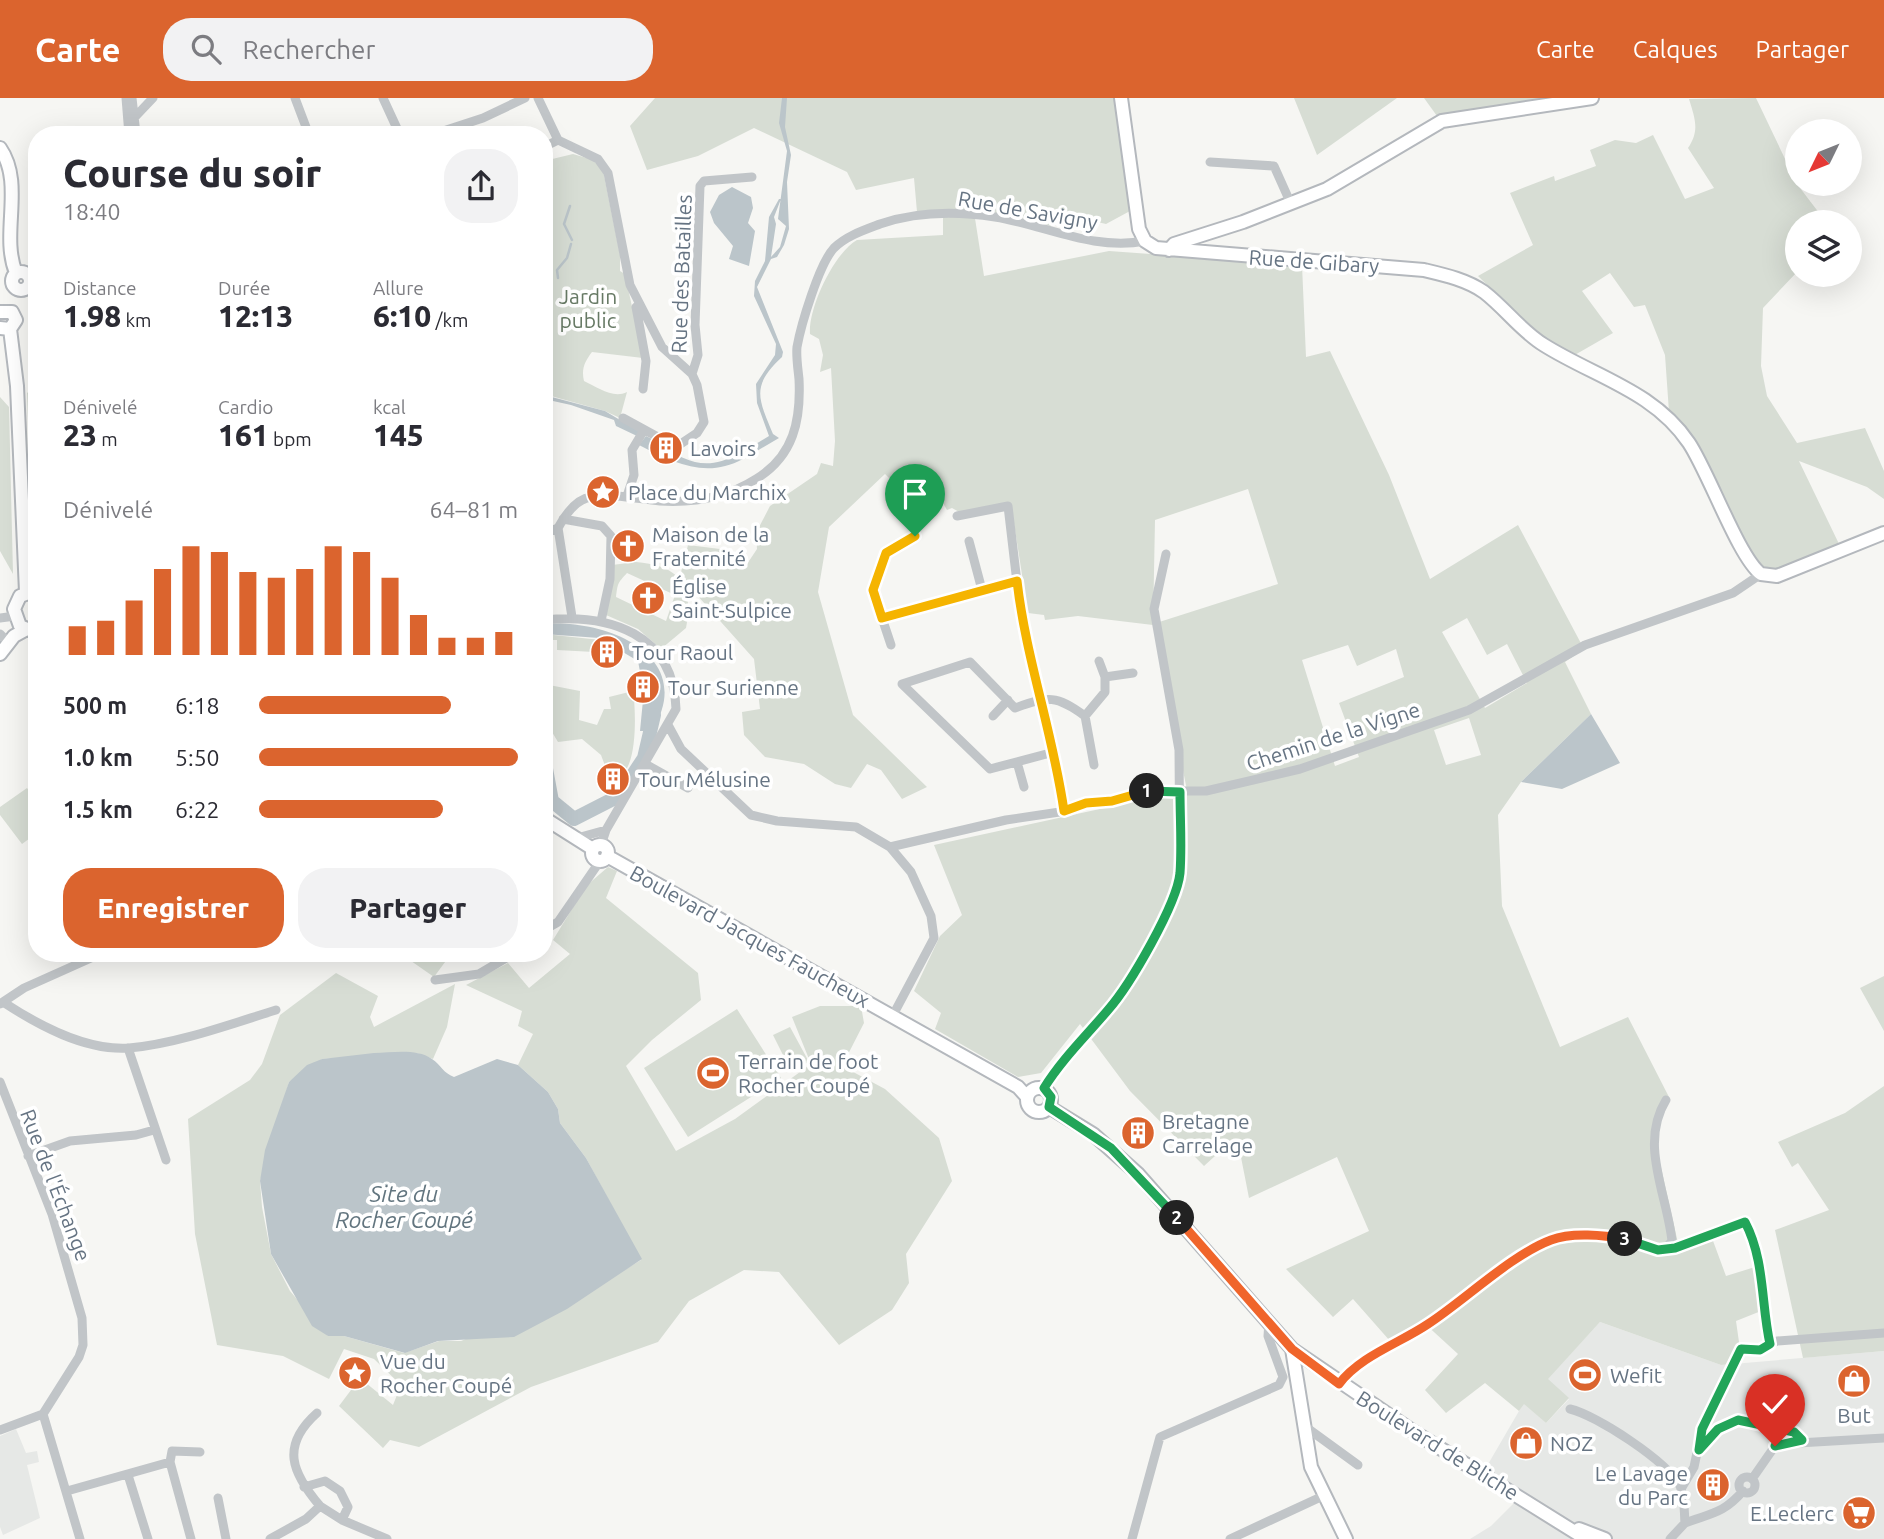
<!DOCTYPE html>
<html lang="fr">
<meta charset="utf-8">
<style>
:root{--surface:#fff;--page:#f2f2f3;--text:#2b2b33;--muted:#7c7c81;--accent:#db642e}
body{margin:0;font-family:Ubuntu,sans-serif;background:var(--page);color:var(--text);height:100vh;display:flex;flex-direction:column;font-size:26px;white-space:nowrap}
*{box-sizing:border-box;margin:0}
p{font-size:23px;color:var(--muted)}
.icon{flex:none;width:38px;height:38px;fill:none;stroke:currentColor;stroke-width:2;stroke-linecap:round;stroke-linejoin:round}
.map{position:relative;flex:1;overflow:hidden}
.panel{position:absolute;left:28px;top:28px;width:525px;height:836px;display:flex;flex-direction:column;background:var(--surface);border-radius:28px;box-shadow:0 7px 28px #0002}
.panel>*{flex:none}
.needle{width:46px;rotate:227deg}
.tools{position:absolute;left:1785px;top:21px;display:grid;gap:14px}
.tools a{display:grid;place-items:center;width:77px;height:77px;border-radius:50%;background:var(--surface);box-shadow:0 7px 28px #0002;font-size:35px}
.pin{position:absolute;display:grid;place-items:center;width:60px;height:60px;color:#fff;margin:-72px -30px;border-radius:50% 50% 50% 0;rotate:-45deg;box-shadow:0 0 7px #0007}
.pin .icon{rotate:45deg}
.km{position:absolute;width:35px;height:35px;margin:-18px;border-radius:50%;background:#222;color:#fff;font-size:19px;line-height:35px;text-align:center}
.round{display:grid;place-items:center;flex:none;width:74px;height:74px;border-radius:28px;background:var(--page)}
.summary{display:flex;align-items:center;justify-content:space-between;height:119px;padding:0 35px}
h1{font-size:38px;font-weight:800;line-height:52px}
.stats{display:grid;grid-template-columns:repeat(3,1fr);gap:10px;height:119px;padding:7px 35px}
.stats div{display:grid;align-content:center}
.stats b{font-size:30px;font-weight:800}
.stats small{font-size:19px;font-weight:400}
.stats p{font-size:19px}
.chart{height:196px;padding:14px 35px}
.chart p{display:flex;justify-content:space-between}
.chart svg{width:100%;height:126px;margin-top:7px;stroke:var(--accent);stroke-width:6}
.button{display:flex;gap:14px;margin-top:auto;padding:14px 35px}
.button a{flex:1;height:80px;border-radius:28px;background:var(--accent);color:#fff;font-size:28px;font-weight:800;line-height:80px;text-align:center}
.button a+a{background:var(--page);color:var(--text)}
ul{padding:0 35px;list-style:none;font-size:23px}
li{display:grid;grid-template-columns:112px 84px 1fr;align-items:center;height:52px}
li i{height:18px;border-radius:9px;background:var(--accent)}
header{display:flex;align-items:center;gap:42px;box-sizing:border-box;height:98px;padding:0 35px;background:var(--accent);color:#fff}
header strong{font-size:33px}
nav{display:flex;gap:38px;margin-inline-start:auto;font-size:24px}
.search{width:490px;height:63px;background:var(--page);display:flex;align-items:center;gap:18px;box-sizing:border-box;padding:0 24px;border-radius:28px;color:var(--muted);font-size:26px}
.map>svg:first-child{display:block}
</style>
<header>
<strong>Carte</strong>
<div class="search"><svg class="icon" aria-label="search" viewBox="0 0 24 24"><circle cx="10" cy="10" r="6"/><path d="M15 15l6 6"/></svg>Rechercher</div>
<nav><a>Carte</a><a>Calques</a><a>Partager</a></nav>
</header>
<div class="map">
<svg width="1884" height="1441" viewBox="0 0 1884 1441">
<rect width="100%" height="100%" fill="#f6f6f3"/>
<!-- built -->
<path fill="#e6e8e6" d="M1600,1224L1721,1267L1884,1253V1441H1470L1491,1428L1514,1405L1480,1380L1519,1313L1524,1305L1546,1325L1569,1301L1547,1281Z
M16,1331L26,1355L37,1353L39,1364L27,1367L40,1420L3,1437L0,1429V1338Z"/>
<!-- green -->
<path fill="#d7ddd4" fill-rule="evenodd" d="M655,0H1115L1130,113L1106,126L1054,114L1051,128L974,114L984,178L1109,153L1302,167L1306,259L1330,253L1389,377L1430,481L1518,427L1584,551L1565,564L1591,616L1521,684L1498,717L1502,808L1560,949L1628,919L1670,1001L1659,1027L1656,1047L1678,1145L1709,1132L1726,1178L1755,1169L1761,1213L1736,1223L1742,1265L1721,1267L1600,1224L1548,1281L1569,1300L1546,1325L1524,1306L1519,1313L1485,1285L1446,1315L1425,1292L1458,1256L1423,1224L1390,1243L1353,1201L1333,1219L1286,1171L1369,1133L1337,1059L1249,1100L1239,1049L1226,1048L1204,1068L1130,993L1080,926L1041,975L1018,979L935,931L941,915L914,893L940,838L962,817L934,747L1187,692L1153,527L1078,518L1045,522L1044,517L1028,515L1011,406L961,415L952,410L947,412L927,377L903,394L885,376L829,429L818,494L853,617L927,689L902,701L881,672L867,666L851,690L835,686L804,666L765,659L744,637L742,614L760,611L754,561L680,478L688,447L720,451L740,469H745L757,451L756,435L770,408L817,376L821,365L833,368L835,343L831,270L820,274L823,257L819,241L810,236C808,210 834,155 857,142L943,137V119L917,114L914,80L856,92L847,74L754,30L698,58L647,72L630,28ZM1248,391L1278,486L1153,526L1155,422ZM1467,520L1487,557L1507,546L1527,585L1485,610L1442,534ZM1348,547L1357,568L1396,551L1404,579L1339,605L1359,659L1335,668L1302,562ZM1469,620L1481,657L1446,667L1434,632Z
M1294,0H1397L1317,57Z
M1424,0H1588L1437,18Z
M1756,0L1797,86L1826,124H1797V174L1763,210L1761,268L1767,298L1797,345L1865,330L1884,373V401L1867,389L1799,363L1840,448L1775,475L1755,467L1704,359L1669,314L1665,257L1645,207L1634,209L1610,175L1582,193L1613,235L1573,258L1540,239L1478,178L1533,147L1510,95L1554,78L1555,83L1596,68L1590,52L1615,42L1636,45L1653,37L1685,101L1714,90L1688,50C1700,32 1695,21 1689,1Z
M573,56L597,63L603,72L620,157V173L625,176L643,260L592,254C585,263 581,271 584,283C597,289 613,301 627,294L620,320L605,313L544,296V63Z
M37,286V465L33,460L27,295Z
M0,299L9,309L13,476L0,453Z
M636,464C681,468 694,488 686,530L661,551L638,531L606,517L612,467ZM627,475L675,497L666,523L616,499C618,485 617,486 627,475Z
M544,536L601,542L594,554L557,552V542H549L548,551H544Z
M549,587L580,593L579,622L597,627L604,611H611L609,599L633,593C636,612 637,661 624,674L607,673L601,657L582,641L558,644C543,620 541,612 549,587Z
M27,690L37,703V735L22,746L0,717V709Z
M608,769L617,773L606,800L698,875L701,902L652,942L626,968L676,1053L735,1021L811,966L792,919L820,908H861L864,925L842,968L885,991L939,1040L952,1083L906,1156L909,1185L892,1212L839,1247L779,1174L744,1172L689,1203L658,1244L531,1289L419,1349L390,1342L383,1350L339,1308L357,1284L366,1285L393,1307L401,1287L374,1261L344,1251L329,1281L283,1258L217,1247L195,1136L188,1021L250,982L262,966L280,917L336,875L378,898L370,919L374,929L455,886L447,929L433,961L417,955L322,961L289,984L260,1083L262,1109L271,1156L290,1193L328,1238H344L404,1255L439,1243H461L606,1183L641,1162L586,1060L560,1025L558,1011L548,994L518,967L533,936L518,928L522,913L466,887L508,865L529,890L570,856L553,842L586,788Z
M401,856H451L434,879Z
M1884,878V933L1860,890Z
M737,911L781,980L688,1039L644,970Z
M790,929L809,964L791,973L773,937Z
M1884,988V1253L1803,1260L1775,1132L1829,1112L1798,1065L1792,1069L1778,1044L1845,1015Z"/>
<!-- water -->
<path fill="#bbc5ca" d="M782,0H787L785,29L791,57L787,84L789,131L784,147L777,159L771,161L757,189L783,254L782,259C751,288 758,300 773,336L779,340L745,360L741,355L769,338L757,305L756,286L775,257L776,246L754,198L755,183L765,163L769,119L779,101H781L774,119L776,126L771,159L780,149L786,128L778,121L787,53L779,25Z
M732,89L751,99L753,110L748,125L755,133L749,168L729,161L733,148L714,125L710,114L719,97Z
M544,297L605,313L640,334L637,338L616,328L614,322L571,307L544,301Z
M646,338L658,344L657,347C690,364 705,374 740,355L743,361C706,381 674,365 639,347Z
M544,526C608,521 698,558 652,633H640L643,602L652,597L654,588L649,580L641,579L638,563L621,553L613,541L544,536Z
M1591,616L1620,665L1562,691L1521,684Z
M374,955C392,955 416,950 432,961C441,967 443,975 454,979L497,961L518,967L548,994L558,1011L560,1025L586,1060L642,1161L567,1211L514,1239L438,1243L405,1255L344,1238H328L312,1228L271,1156L260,1083L265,1052L289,984L307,967L322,961Z"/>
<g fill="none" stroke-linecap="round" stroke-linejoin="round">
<!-- stream -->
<path stroke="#bbc5ca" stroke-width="2.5" d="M570,108L564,126L572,142
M558,180L557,172L567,160L571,146"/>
<!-- river -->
<path stroke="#bbc5ca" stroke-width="14" d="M544,660L552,703L574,721L619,698L644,660L654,617"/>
<!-- secondary casing -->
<g stroke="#b4b8bd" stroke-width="16">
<path id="secondary" d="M1121,0L1139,131L1145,143L1156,150L1424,172C1445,177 1467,182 1484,194C1506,211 1521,233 1544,247C1595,279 1654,293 1689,345C1709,375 1739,460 1761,476L1777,478L1884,435
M0,50C25,86 0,136 16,175
M1169,152L1174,146L1243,124L1327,91L1442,23L1592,0
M12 183a9 9 0 1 1 18 0a9 9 0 1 1-18 0Z
M0,214H12L16,222L10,231L0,230
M10,231L17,288L26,494
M37,492L20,498L14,511L20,528L37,535
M0,556L14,538L25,532
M544,720L593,751
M592 755a8 8 0 1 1 16 0a8 8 0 1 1-16 0Z
M607,758L1018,989L1027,999
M1027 1002a12 12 0 1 1 24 0a12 12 0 1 1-24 0Z
M1049,1009L1093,1036L1138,1076L1292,1251L1414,1334L1586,1441
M1292,1251L1311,1369L1346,1441
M1579,1431L1605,1441"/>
</g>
<!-- street -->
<path stroke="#c1c5c8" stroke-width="9" d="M126,0L129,37
M132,0L136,36
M295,0L309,37
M383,0L400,37
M538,0L558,42
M134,20L153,0
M431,37L483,20L525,0
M558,42L598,61L608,75L630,187L662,249L692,276L697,287L704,324L697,335L676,349L623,320
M544,49L558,42
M1210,64L1274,68L1291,106
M29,179L37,166
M636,209L646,263L643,291
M692,276L698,257L695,227L700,88L704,83L752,79
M627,398L634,377L632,352L644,332
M957,418L1008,408L1022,527L1058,676L1064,713
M563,421L602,428L611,438L610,481L601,523
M558,430C565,417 576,401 591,399C614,395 637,401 660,403C694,405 728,399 756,381C794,358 801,322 799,281C798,271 796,259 797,249C801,227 819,166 834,150C846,138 864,132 880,126C918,113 956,113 995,119C1045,127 1093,153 1145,143
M558,430L572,519
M544,436L558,430
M915,438L886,455L873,492L882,520L1017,483
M969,443L982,492
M0,520L15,518
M882,520L891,547
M544,522C610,515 674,536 676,611L606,732L601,747
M0,536L4,540
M1099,563L1105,579
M993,618L1008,602
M1085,618L1105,594V579L1133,575
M668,627L681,651L751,717L777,723L856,729L890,749L911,774L931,818L934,840L892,919
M1054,654L990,671L902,586L970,564L1015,610C1049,598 1056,597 1085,618L1094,667
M1017,664L1024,689
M647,667L688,690
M577,740L606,732
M890,749L1006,722L1073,712L1086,705L1112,703L1154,692L1206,693L1300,671L1469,612L1585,547L1733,495L1761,476
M544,832L558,824L600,763
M435,882L479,876L513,856
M3,904C38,927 85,953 129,950C176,946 231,926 276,912
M0,906L24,890L100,856
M128,950L166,1062
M0,984L52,1116L82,1220L83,1247L79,1259L43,1316
M1044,990L1058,968L1111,909L1130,881L1152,845L1180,778L1179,652L1154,511L1166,456
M28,1058L70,1043L136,1037L154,1032
M1667,1149L1675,1150L1745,1124C1765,1162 1761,1206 1770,1246
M1339,1285C1361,1258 1400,1245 1428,1226C1461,1204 1518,1152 1553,1141C1585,1131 1627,1140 1658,1152L1667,1149L1672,1143C1667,1096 1639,1046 1666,1002
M1570,1311C1596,1317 1667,1363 1680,1388C1685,1398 1684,1414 1685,1425L1670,1441
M317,1315C280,1348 292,1375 320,1408
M43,1316L80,1441
M1303,1327L1358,1367
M0,1332L43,1316
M1700,1350L1718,1330L1738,1322L1794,1334L1802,1343
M128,1377L148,1441
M1739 1387a8 8 0 1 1 16 0a8 8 0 1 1-16 0Z
M1752,1381L1775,1348L1781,1346L1884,1340
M304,1389L325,1383L340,1393L348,1409L342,1422
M1681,1391L1694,1369L1702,1331L1741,1251L1760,1252L1777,1243L1884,1235
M67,1393L170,1364
M218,1400L226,1441
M1685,1425C1711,1415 1723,1416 1743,1393
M191,1441L170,1364L172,1353L200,1354
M270,1441L306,1421L320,1408L342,1422L387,1441
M1132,1441L1160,1339L1279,1287L1283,1279L1268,1238L1269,1224
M1230,1441L1323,1398"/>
<!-- secondary -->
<use href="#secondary" stroke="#fff" stroke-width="12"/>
</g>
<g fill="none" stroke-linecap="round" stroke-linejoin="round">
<!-- split-1 casing -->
<g stroke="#fff" stroke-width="14">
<path id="split-1" d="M915,438L886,455L873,492L882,520L1017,483C1026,561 1053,635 1064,713L1086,705L1112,703L1147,693"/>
</g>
<!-- split-2 casing -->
<g stroke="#fff" stroke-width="14">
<path id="split-2" d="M1147,693L1180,694C1180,721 1182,748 1180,775C1177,806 1130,887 1108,912C1086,938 1062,961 1044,990L1051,999L1049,1009L1111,1050L1177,1120"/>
</g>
<!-- split-3 casing -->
<g stroke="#fff" stroke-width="14">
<path id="split-3" d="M1177,1120L1292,1251L1339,1286C1360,1258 1400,1245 1428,1226C1465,1202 1511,1157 1551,1142C1571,1134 1604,1137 1625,1141"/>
</g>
<!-- split-4 casing -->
<g stroke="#fff" stroke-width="14">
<path id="split-4" d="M1625,1141L1658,1152L1675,1150L1745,1124C1765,1162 1761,1206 1770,1246L1760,1252L1741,1251L1702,1331L1699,1352L1718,1331L1738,1322L1794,1334L1802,1342L1775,1348"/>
</g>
<!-- split-1 -->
<use href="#split-1" stroke="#f5b400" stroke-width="9"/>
<!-- split-2 -->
<use href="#split-2" stroke="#22a559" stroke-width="9"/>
<!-- split-3 -->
<use href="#split-3" stroke="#f0652b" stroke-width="9"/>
<!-- split-4 -->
<use href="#split-4" stroke="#22a559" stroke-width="9"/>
</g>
<!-- icons -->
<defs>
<g id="building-disc" transform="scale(1.75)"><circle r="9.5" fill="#db642e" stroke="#fff"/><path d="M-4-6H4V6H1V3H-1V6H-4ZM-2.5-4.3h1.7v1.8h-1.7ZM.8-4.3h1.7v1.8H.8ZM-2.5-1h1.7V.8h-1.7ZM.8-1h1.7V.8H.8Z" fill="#fff"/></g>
<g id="sight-disc" transform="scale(1.75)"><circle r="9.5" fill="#db642e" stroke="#fff"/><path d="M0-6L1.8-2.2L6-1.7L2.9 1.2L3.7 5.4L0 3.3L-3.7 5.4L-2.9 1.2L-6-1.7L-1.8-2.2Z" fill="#fff"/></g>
<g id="church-disc" transform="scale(1.75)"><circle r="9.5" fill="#db642e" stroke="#fff"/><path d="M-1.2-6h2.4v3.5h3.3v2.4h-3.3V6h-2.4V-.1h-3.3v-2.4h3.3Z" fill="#fff"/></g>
<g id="stadium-disc" transform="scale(1.75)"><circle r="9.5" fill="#db642e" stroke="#fff"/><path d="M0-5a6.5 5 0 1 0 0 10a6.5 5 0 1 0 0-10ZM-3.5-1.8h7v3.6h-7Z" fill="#fff"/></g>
<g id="shop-disc" transform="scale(1.75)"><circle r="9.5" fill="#db642e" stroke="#fff"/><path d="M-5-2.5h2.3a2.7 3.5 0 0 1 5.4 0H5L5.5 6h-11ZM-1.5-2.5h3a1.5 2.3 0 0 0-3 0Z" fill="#fff"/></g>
<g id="supermarket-disc" transform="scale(1.75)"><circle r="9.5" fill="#db642e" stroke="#fff"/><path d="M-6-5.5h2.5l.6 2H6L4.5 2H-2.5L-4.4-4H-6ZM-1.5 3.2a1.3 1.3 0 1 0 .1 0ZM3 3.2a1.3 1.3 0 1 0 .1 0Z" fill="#fff"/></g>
</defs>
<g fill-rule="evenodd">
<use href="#building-disc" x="666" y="350"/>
<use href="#sight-disc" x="603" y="394"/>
<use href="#church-disc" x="628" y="448"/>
<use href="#church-disc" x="648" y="500"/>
<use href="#building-disc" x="607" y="554"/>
<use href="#building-disc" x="643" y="589"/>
<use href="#building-disc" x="613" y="681"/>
<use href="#stadium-disc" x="713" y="975"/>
<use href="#building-disc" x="1138" y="1035"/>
<use href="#sight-disc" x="355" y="1275"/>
<use href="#stadium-disc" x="1585" y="1277"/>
<use href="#shop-disc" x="1854" y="1283"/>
<use href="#shop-disc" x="1526" y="1345"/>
<use href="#building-disc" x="1713" y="1387"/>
<use href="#supermarket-disc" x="1859" y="1415"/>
</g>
<g text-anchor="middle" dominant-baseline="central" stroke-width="7" stroke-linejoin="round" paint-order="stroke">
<!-- street labels -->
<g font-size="21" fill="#667483" stroke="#fff">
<text transform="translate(1028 112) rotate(10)">Rue de Savigny</text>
<text transform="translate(1314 163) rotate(4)">Rue de Gibary</text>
<text transform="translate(681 176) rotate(-88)">Rue des Batailles</text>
<text transform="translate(1333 638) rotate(-18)">Chemin de la Vigne</text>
<text transform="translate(750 838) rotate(29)">Boulevard Jacques Faucheux</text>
<text transform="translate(56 1087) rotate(69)">Rue de l'Échange</text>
<text transform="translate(1438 1347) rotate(32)">Boulevard de Bliche</text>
</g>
<!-- park labels -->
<g font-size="21" fill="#677a65" stroke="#fff">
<text x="588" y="198">Jardin<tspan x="588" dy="24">public</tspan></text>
</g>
<!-- poi labels -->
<g font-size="21" fill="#667483" stroke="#fff" text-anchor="start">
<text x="690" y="350">Lavoirs</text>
<text x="628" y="394">Place du Marchix</text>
<text x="652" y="436">Maison de la<tspan x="652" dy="24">Fraternité</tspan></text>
<text x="672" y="488">Église<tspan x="672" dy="24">Saint-Sulpice</tspan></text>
<text x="632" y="554">Tour Raoul</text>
<text x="668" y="589">Tour Surienne</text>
<text x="638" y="681">Tour Mélusine</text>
<text x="738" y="963">Terrain de foot<tspan x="738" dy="24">Rocher Coupé</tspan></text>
<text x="1162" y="1023">Bretagne<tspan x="1162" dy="24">Carrelage</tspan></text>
<text x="380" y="1263">Vue du<tspan x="380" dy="24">Rocher Coupé</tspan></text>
<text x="1610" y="1277">Wefit</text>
<text x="1854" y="1317" text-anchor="middle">But</text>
<text x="1550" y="1345">NOZ</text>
<text x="1688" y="1375" text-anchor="end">Le Lavage<tspan x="1688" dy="24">du Parc</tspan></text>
<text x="1834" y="1415" text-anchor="end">E.Leclerc</text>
</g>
<!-- water labels -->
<g font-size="23" font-style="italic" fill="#62757f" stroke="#fff">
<text x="404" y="1095">Site du<tspan x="404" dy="26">Rocher Coupé</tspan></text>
</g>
</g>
</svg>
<div class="tools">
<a><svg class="needle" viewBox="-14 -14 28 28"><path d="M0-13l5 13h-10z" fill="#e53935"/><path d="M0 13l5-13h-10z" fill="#7c7c81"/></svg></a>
<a><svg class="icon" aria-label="layers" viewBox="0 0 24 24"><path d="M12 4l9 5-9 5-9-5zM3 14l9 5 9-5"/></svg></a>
</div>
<div class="pin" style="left:915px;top:438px;background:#1e9e55"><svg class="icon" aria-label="arrive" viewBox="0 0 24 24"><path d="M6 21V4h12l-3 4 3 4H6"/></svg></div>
<div class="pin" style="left:1775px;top:1348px;background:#d93025"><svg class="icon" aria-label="check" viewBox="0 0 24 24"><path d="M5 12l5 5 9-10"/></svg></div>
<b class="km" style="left:1147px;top:693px">1</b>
<b class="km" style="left:1177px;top:1120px">2</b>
<b class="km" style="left:1625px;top:1141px">3</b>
<section class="panel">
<div class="summary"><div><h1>Course du soir</h1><p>18:40</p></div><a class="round"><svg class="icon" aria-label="share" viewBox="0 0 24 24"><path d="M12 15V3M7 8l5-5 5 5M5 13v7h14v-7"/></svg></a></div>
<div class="stats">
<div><p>Distance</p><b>1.98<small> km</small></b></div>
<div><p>Durée</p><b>12:13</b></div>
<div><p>Allure</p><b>6:10<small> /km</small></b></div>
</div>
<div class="stats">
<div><p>Dénivelé</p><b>23<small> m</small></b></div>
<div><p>Cardio</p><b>161<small> bpm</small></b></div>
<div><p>kcal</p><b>145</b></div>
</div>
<div class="chart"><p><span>Dénivelé</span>64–81 m</p>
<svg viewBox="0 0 160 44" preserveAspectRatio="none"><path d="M5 44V34M15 44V32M25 44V25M35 44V14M45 44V6M55 44V8M65 44V15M75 44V17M85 44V14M95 44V6M105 44V8M115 44V17M125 44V30M135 44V38M145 44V38M155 44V36"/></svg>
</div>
<ul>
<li><b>500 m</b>6:18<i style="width:74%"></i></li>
<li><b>1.0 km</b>5:50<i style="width:100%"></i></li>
<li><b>1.5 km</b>6:22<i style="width:71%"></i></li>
</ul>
<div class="button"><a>Enregistrer</a><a>Partager</a></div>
</section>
</div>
